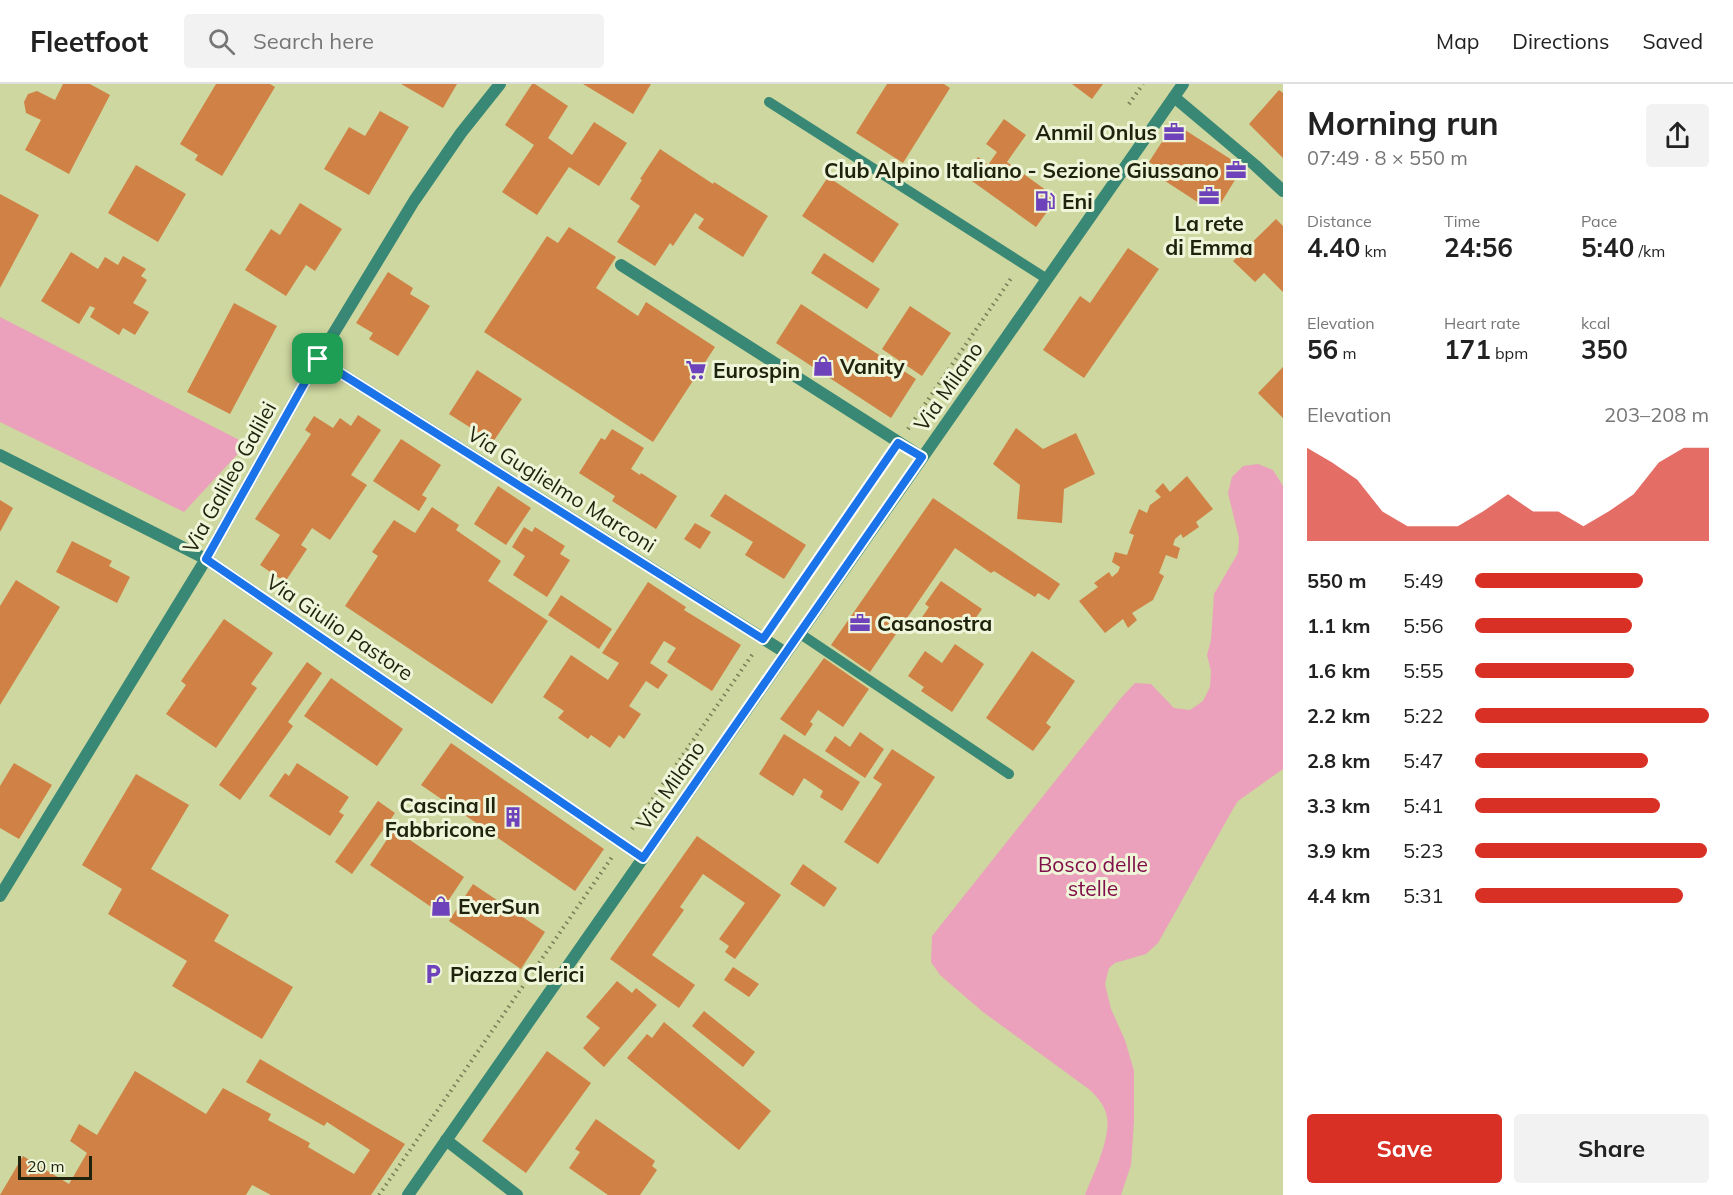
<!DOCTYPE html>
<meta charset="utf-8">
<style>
:root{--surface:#fff;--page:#f2f2f2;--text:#222;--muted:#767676;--line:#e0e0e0;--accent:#d93025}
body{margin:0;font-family:Mulish,sans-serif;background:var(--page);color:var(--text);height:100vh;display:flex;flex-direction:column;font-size:22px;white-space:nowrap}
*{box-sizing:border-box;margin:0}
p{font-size:20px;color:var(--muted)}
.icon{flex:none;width:33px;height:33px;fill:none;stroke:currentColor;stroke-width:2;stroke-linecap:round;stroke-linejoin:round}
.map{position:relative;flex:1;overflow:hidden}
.side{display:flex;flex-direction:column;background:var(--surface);width:450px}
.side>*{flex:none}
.scale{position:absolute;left:18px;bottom:15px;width:74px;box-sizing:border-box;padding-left:6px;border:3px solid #1f220c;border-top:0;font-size:16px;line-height:21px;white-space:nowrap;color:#1f220c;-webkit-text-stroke:4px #eff5d9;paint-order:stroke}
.pin{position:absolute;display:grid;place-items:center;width:51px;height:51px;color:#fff;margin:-26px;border-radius:12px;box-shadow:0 3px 9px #0006}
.round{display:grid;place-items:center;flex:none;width:63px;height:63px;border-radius:6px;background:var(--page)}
.summary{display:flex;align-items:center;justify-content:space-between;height:102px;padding:0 24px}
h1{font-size:33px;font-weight:700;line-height:45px}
.stats{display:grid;grid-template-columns:repeat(3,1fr);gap:9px;height:102px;padding:6px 24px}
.stats div{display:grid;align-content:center}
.stats b{font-size:26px;font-weight:700}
.stats small{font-size:16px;font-weight:400}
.stats p{font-size:16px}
.chart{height:168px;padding:12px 24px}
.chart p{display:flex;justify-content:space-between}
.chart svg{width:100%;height:108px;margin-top:6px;fill:var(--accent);opacity:.7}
.button{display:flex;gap:12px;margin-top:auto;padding:12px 24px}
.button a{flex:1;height:69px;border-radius:6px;background:var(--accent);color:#fff;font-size:24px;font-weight:700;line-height:69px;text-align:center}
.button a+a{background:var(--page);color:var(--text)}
ul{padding:0 24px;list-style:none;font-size:20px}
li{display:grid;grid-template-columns:96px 72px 1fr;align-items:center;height:45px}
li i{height:15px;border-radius:8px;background:var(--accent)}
header{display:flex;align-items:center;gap:36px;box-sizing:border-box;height:84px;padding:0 30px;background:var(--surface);border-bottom:2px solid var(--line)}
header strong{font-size:28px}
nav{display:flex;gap:33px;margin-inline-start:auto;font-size:21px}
.search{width:420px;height:54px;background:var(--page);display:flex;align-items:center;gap:15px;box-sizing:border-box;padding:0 21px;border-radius:6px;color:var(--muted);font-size:22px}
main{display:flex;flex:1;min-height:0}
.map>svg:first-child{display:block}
</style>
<header>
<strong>Fleetfoot</strong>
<div class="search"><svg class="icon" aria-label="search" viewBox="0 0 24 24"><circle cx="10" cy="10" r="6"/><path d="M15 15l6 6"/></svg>Search here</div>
<nav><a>Map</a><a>Directions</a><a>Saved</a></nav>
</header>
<main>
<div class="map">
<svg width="1283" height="1111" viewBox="0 0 1283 1111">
<rect width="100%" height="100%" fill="#cdd79f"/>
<!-- green -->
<path fill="#eba1bc" d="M0,233L247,360L184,428L0,338Z
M1258,380L1273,386L1283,402V685L1238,717L1233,725L1158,859L1146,870L1115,879L1109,884L1105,900L1111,925L1125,956L1134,987V1037L1131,1081L1121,1111H1085C1093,1090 1113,1051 1106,1029C1103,1019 1097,1013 1090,1006L983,928L940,891L931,878L932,852L1121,614L1135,599L1151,600L1174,624L1190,626L1203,617L1210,603L1211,587L1207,571L1211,556L1214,510L1238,469L1239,454L1228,409L1232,393L1243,382Z"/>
<!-- building -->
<path fill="#d08246" d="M63,0H90L110,11L69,90L25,66L41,36L26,29L24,18L28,10L37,7L55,16Z
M216,0H270L275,3L222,92L195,76L198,71L180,60Z
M401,0H457L443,24Z
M532,0H535L568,22L548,54L572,71L594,38L627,59L599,102L569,83L537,131L502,108L534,61L505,41Z
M583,0H651L633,30Z
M887,0H944L950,4L903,79L856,49Z
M1072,0H1103L1092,15Z
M1279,6L1283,9V74L1249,40Z
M380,27L409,43L369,111L324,85L349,43L365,52Z
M1004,35L1026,51L1007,78L1057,114L1036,143L965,92L978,73L988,81L997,68L986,60Z
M1174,39L1243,83L1219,122L1206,114L1202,121L1159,93L1163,87L1149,78Z
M660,65L713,100L714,98L768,132L743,173L698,144L704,135L695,129L673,162L670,159L655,182L617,158L640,122L630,115L642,96L640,95Z
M136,81L186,110L158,158L108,129Z
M828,93L899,140L873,179L802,132Z
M0,110L39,131L0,204Z
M300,119L342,145L315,187L306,181L286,212L245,186L271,145L280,151Z
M1276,135L1283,142V208L1264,189L1255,198L1233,177Z
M569,143L616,173L596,204L638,232L646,218L715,263L653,358L484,248L547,152L558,159Z
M1128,164L1159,185L1084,294L1043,266L1080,212L1090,219Z
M71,168L98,185L105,173L118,181L123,172L146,185L141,192L147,196L133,219L149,228L135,251L123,244L119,251L90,233L95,224L90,222L79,240L41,217Z
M824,169L880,205L867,225L811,189Z
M388,188L413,204L410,210L430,222L398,272L369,255L373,249L356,239Z
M234,219L277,242L230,330L187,308Z
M801,220L916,295L891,334L776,259Z
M910,222L951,249L922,292L882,265Z
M1283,283V334L1258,309Z
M477,286L522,315L493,358L449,330Z
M358,331L381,346L351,391L367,401L330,456L312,444L301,461L307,465L285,498L260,481L280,451L255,435L311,350L305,346L314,332L333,344L340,334L351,342Z
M1016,344L1043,365L1076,349L1095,390L1064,405L1062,439L1017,435L1020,401L993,380Z
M612,345L644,364L631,385L640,391L641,389L677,412L656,445L612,417L615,412L579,389L601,354L605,356Z
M401,355L441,381L422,411L427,414L419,427L373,397Z
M1187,392L1213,425L1196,438L1199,443L1183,454L1181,450L1175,455L1173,461L1180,464L1177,475L1166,471L1159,489L1164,492L1153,516L1132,529L1137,536L1128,544L1123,535L1105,549L1079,517L1098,503L1094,499L1109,488L1112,493L1118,488L1120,483L1112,478L1115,468L1127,471L1134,451L1129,449L1139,425L1147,429L1150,421L1161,413L1155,407L1163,399L1170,408Z
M498,402L531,424L506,461L474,440Z
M725,410L806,461L784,495L745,471L753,458L710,432Z
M933,414L1060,500L1049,516L1038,509L1035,513L994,487L991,489L955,464L870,588L831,561Z
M0,416L13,424L0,448Z
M432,423L459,441L456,446L501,477L488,497L548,537L492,620L345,522L378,472L372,468L394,436L415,449Z
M695,439L711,448L700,465L684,455Z
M524,443L532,448L535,443L565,462L560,470L570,476L547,513L513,491L525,472L512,463Z
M72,457L112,477L109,482L130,493L117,519L56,488Z
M16,496L60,523L0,621V522Z
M941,497L982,525L965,549L945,535L934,550L918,539L929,523L925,520Z
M648,498L686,523L684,526L741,561L712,607L667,578L676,564L664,557L650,579L668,591L658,605L646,597L629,622L641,630L624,655L619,651L610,664L591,651L588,655L558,634L564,627L543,613L571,571L608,596L619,579L602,569Z
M561,511L612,545L599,565L548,531Z
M224,535L273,569L251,600L257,604L216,664L166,630L186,601L181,597Z
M955,560L984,580L952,628L921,607L924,603L908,592L925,567L942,579Z
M1032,567L1075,597L1046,639L1051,643L1033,667L986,634Z
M824,574L869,605L843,643L818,626L810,638L813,640L805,652L780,635Z
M307,578L322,589L288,638L293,642L240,716L219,701Z
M331,594L403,645L377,682L304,632Z
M860,648L884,665L865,694L825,667L835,652L850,663Z
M784,650L860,698L842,727L820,713L823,707L804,694L793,712L759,690Z
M451,659L604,765L575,807L421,701Z
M892,665L935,693L878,780L844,758L882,700L873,694Z
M14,679L52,701L19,755L0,744V702Z
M297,679L349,713L339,728L344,731L330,752L269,712L285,689L289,692Z
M136,690L189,721L151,785L229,831L214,857L293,903L262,955L172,902L187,877L108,830L122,805L82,781Z
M378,717L395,729L352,790L335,778Z
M394,745L464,793L440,829L370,781Z
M697,752L781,811L735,875L725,868L729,862L719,855L745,819L703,790L680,823L684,826L652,871L695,901L679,924L610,875Z
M803,780L837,804L824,823L790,800Z
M473,800L545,848L521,885L449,837Z
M733,883L759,900L749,913L724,896Z
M617,897L632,909L636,904L657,921L604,983L583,964L600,944L586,933Z
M704,927L755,968L743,983L692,942Z
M664,938L771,1027L739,1066L627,974L647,950L652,954Z
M547,967L591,999L526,1089L482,1057Z
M260,975L405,1060L371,1111H271L252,1101L246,1111H0L23,1072L69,1100L87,1069L70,1057L79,1040L97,1051L135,987L206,1030L223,1004L271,1030L268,1036L310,1059L308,1063L354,1090L370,1066L327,1038L324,1042L246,998Z
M596,1035L655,1077L652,1082L657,1086L640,1111H608L569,1084L580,1068L575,1065Z"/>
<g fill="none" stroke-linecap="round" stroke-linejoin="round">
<!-- path -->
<path stroke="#777d56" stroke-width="4" stroke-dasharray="1.5 4.5" stroke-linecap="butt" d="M1129,20L1143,0
M908,345L1012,193
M773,540L888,373
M632,745L754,568
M379,1111L612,773"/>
<!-- service -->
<path stroke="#398876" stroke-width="10" d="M769,18L1047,195
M799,549L1009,690"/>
<!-- minor -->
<path stroke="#398876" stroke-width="12" d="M1174,13L1256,82L1283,107
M621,181L922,373
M318,275L786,569
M0,371L206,475L643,774
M0,812L206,475L318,275L414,117L461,49L500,0
M446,1056L517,1111"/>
<!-- tertiary -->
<path stroke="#398876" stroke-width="12" d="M408,1111L1183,0"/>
</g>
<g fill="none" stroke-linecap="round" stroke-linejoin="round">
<!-- route casing -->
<g stroke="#fff" stroke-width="12">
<path id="route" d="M318,275L763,555L898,359L922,373L643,774L206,475Z"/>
</g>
<!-- route -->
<use href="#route" stroke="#1a73e8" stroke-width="8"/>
</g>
<!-- icons -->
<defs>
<g id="office-bare" transform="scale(1.62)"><path d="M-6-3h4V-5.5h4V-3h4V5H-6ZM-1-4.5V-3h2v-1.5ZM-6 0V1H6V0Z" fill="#6e42ba" stroke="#eff5d9" stroke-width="2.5" paint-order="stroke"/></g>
<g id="fuel-bare" transform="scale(1.62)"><path d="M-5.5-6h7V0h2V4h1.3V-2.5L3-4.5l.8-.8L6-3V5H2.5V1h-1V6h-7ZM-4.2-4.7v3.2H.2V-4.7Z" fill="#6e42ba" stroke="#eff5d9" stroke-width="2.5" paint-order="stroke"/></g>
<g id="shop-bare" transform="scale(1.62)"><path d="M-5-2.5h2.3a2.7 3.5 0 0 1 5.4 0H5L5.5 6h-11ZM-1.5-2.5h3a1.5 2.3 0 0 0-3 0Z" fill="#6e42ba" stroke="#eff5d9" stroke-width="2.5" paint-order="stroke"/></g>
<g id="supermarket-bare" transform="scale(1.62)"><path d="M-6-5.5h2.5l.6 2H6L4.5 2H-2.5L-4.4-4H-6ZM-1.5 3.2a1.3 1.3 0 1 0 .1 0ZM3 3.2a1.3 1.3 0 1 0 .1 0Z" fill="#6e42ba" stroke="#eff5d9" stroke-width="2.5" paint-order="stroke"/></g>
<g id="building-bare" transform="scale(1.62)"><path d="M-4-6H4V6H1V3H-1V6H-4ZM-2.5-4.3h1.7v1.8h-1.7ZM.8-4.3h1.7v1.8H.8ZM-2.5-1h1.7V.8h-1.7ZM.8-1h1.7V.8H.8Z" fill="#6e42ba" stroke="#eff5d9" stroke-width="2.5" paint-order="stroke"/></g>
<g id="parking-bare" transform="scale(1.62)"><path d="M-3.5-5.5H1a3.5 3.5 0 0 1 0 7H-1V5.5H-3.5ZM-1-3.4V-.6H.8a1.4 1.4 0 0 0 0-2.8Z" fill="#6e42ba" stroke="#eff5d9" stroke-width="2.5" paint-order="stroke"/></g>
</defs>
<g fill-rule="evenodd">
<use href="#office-bare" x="1174" y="48"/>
<use href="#office-bare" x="1236" y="86"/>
<use href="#office-bare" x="1209" y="112"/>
<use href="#fuel-bare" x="1045" y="117"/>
<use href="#shop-bare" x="823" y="282"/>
<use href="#supermarket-bare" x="696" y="286"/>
<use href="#office-bare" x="860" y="539"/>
<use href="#building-bare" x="513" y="733"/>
<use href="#shop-bare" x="441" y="822"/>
<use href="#parking-bare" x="433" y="890"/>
</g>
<g text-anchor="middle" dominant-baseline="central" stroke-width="6" stroke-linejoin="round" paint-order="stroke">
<!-- poi labels -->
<g font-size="21" font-weight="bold" fill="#1f220c" stroke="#eff5d9" text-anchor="start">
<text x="1157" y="48" text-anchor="end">Anmil Onlus</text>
<text x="1219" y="86" text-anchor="end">Club Alpino Italiano - Sezione Giussano</text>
<text x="1062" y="117">Eni</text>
<text x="1209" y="139" text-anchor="middle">La rete<tspan x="1209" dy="24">di Emma</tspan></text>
<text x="840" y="282">Vanity</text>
<text x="713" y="286">Eurospin</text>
<text x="877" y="539">Casanostra</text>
<text x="496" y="721" text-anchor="end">Cascina Il<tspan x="496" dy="24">Fabbricone</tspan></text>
<text x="458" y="822">EverSun</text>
<text x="450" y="890">Piazza Clerici</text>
</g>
<!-- street labels -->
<g font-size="21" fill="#1f220c" stroke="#eff5d9">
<text transform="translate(948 302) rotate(-55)">Via Milano</text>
<text transform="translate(229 393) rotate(-61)">Via Galileo Galilei</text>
<text transform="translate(562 405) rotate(32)">Via Guglielmo Marconi</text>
<text transform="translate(340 543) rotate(34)">Via Giulio Pastore</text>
<text transform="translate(670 701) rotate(-55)">Via Milano</text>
</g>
<!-- park labels -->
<g font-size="21" fill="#810f4a" stroke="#eff5d9">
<text x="1093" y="780">Bosco delle<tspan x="1093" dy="24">stelle</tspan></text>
</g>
</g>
</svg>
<div class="scale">20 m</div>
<div class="pin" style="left:318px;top:275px;background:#1e9e55"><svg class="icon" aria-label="arrive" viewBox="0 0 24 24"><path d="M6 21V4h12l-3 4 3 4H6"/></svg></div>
</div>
<section class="side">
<div class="summary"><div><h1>Morning run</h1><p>07:49 · 8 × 550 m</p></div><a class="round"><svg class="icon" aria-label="share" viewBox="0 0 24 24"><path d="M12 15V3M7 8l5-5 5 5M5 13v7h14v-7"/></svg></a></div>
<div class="stats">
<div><p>Distance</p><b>4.40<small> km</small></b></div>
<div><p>Time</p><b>24:56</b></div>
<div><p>Pace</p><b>5:40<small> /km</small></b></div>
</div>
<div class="stats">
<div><p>Elevation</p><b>56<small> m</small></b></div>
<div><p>Heart rate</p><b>171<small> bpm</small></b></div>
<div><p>kcal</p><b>350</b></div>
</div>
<div class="chart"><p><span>Elevation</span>203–208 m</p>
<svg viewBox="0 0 160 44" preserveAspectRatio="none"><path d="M0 44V6L10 12L20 19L30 32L40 38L50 38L60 38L70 32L80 25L90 32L100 32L110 38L120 32L130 25L140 12L150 6L160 6V44z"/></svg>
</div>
<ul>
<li><b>550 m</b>5:49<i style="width:72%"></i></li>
<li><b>1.1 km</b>5:56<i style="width:67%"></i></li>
<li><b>1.6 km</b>5:55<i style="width:68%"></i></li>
<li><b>2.2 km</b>5:22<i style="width:100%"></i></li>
<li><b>2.8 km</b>5:47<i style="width:74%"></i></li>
<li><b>3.3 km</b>5:41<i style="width:79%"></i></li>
<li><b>3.9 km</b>5:23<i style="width:99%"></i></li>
<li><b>4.4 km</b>5:31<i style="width:89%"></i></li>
</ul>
<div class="button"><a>Save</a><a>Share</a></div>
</section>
</main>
